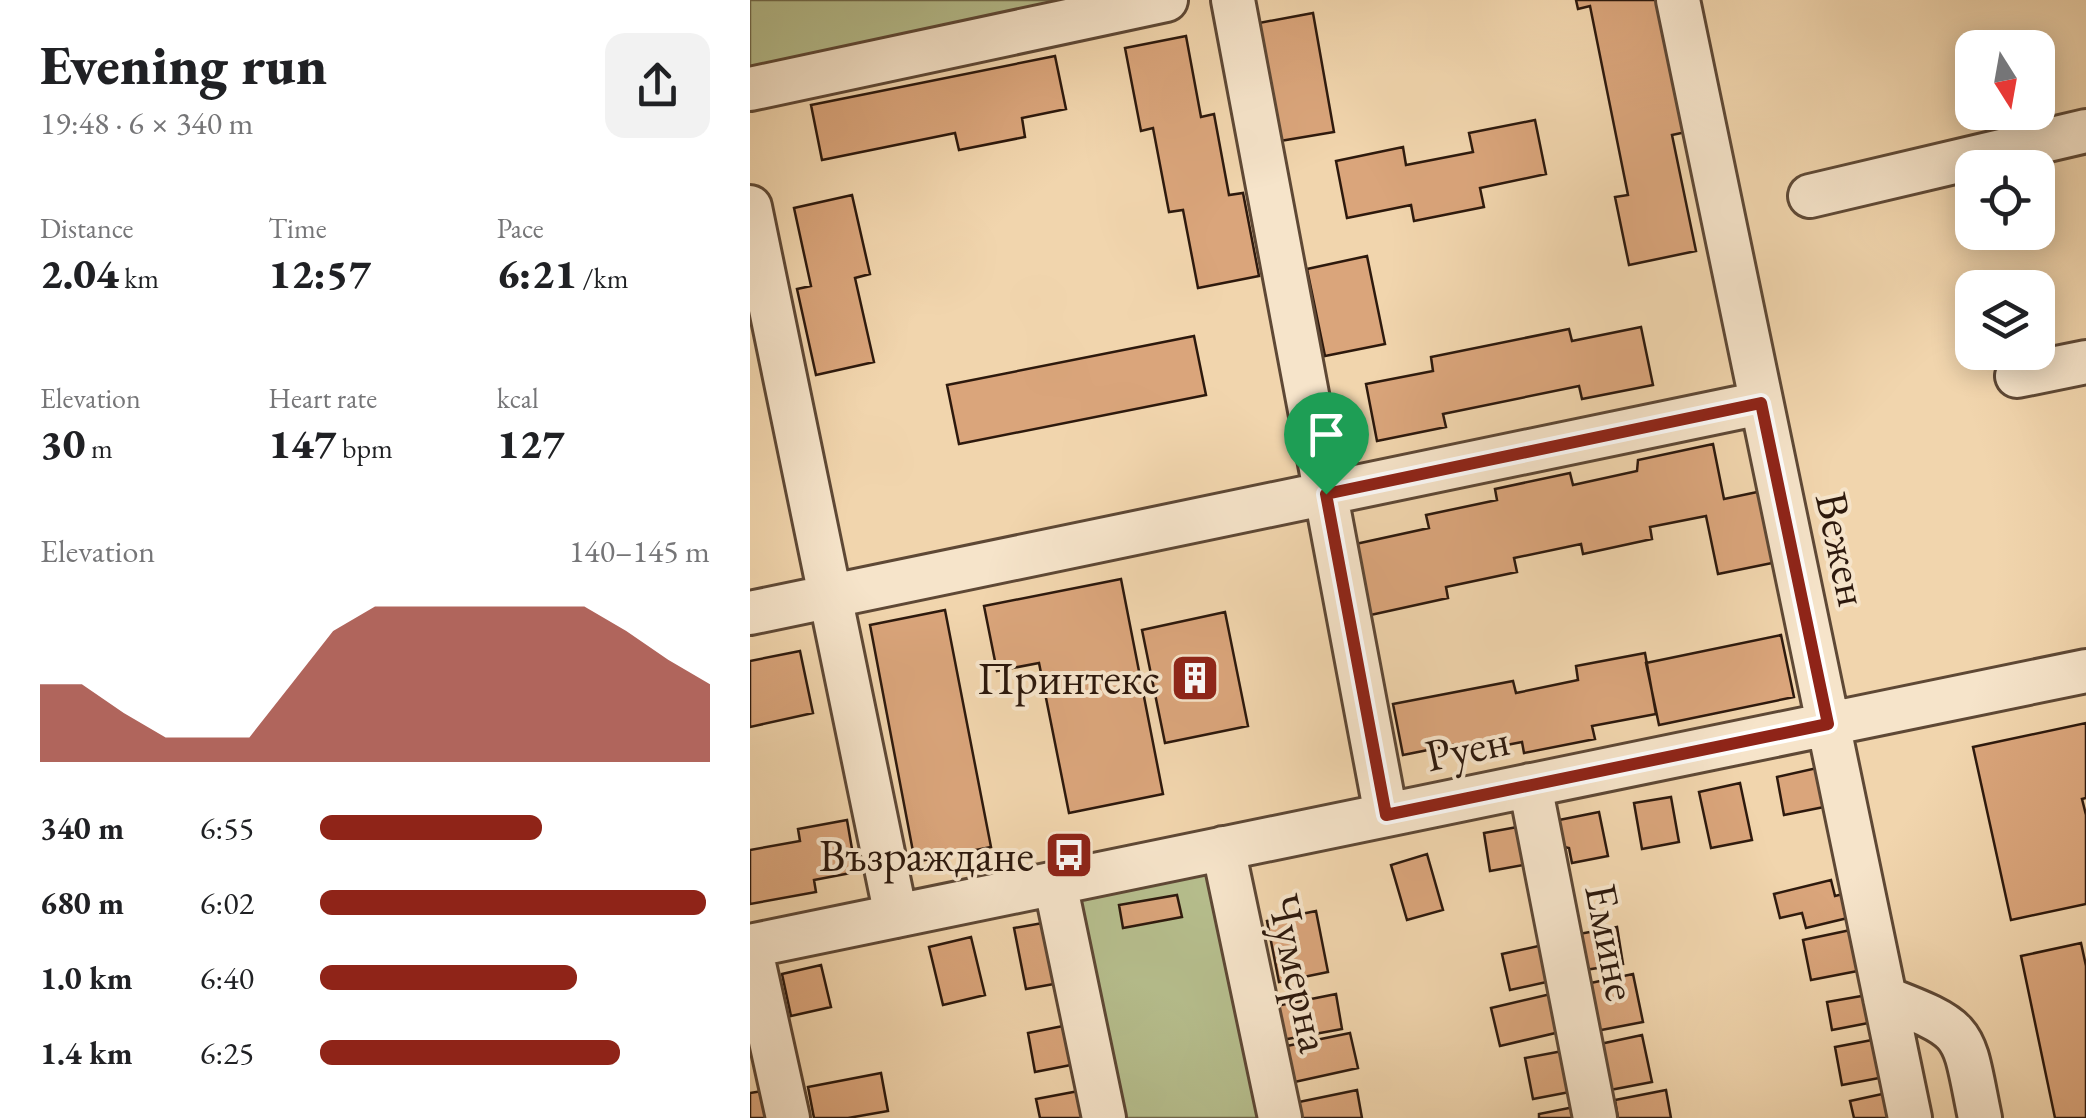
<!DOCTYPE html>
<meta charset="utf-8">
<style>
:root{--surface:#fff;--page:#f2f2f2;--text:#202124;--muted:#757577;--accent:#8f2418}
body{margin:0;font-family:"EB Garamond",serif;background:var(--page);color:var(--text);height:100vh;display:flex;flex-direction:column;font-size:38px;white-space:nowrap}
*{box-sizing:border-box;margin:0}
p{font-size:32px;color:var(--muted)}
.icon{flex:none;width:55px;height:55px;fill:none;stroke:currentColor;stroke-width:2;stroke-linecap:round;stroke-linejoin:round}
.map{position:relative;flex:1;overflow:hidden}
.panel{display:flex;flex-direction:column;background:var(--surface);width:750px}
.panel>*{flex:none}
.needle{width:65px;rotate:169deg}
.fabs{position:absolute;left:1205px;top:30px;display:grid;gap:20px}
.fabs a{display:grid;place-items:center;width:100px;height:100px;border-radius:20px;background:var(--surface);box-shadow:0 5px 25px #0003;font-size:50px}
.pin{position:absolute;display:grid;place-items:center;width:85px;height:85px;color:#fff;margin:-102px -42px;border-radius:50% 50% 50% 0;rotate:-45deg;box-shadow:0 0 10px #0007}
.pin .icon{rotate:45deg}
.round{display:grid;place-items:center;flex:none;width:105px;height:105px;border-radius:20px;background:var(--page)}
.headline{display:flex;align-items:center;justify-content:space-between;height:170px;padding:0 40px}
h1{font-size:55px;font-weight:800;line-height:75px}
.stats{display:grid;grid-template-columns:repeat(3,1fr);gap:15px;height:170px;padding:10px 40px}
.stats div{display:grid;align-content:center}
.stats b{font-size:42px;font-weight:800}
.stats small{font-size:28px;font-weight:400}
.stats p{font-size:28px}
.chart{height:280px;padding:20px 40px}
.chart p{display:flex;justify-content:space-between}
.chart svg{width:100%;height:180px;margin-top:10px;fill:var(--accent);opacity:.7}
ul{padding:0 40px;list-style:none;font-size:32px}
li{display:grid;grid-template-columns:160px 120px 1fr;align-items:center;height:75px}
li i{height:25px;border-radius:12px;background:var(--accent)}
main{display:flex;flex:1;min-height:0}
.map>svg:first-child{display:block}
</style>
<main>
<section class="panel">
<div class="headline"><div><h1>Evening run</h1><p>19:48 · 6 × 340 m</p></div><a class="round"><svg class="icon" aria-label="share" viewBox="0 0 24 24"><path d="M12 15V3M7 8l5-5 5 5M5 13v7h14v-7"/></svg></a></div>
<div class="stats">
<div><p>Distance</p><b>2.04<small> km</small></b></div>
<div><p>Time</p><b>12:57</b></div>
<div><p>Pace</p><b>6:21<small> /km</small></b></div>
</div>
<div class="stats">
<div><p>Elevation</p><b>30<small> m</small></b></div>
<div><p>Heart rate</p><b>147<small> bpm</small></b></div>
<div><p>kcal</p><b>127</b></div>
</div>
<div class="chart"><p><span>Elevation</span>140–145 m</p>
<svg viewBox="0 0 160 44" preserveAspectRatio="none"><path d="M0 44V25L10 25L20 32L30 38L40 38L50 38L60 25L70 12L80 6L90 6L100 6L110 6L120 6L130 6L140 12L150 19L160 25V44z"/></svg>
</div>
<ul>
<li><b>340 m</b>6:55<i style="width:57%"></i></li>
<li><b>680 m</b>6:02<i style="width:99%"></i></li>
<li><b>1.0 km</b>6:40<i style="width:66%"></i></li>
<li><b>1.4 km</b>6:25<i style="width:77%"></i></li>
</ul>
</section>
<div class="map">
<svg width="1336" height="1118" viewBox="0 0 1336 1118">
<rect width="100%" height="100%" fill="#f1d5ad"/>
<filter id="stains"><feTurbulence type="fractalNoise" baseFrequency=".002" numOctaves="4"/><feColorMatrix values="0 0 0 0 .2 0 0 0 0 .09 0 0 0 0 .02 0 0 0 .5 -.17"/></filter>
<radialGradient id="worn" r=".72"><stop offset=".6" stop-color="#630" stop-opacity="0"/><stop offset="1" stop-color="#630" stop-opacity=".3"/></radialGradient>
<!-- green -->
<path fill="#b6be8d" stroke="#726c4d" stroke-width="2.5" d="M0,0H416L0,89Z
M473,848L530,1118H354L305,883Z"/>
<!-- building -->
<path fill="#daa57b" stroke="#2d190d" stroke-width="2.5" d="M826,0H909L936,132L922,135L946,251L879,265L865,197L878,195L840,6L828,9Z
M563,13L584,132L530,141L509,23Z
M436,36L451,117L464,114L479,195L493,193L509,276L448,288L433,210L419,212L403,128L391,131L375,48Z
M305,56L316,109L272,118L275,137L209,150L205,133L72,160L61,105Z
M785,120L796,174L730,188L734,207L664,221L661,205L597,218L586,161L653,147L656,165L723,152L719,133Z
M102,195L120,274L105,278L124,362L66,375L47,289L61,286L44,208Z
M617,256L635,344L575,356L557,269Z
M891,327L903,385L832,399L829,386L693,414L696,427L627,441L616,384L683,371L681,357L819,329L822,341Z
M444,336L456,395L209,444L197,385Z
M963,444L974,499L1012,491L1027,562L968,574L956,516L900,527L902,539L833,554L831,544L764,558L767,572L696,587L698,598L616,616L601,545L679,528L676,515L747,500L745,489L820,473L823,485L887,471L888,460Z
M371,579L413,794L319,813L289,663L247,671L234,606Z
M195,610L241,847L165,862L120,625Z
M475,612L498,726L415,743L392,630Z
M1031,635L1044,697L909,725L896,663Z
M50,651L63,713L0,727V661Z
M895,653L906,714L842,726L845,739L774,753L772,742L705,755L703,745L653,755L643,704L763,681L766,693L828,680L826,666Z
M1336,723V798L1332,799L1336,815V904L1261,920L1223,747Z
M1076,766L1084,805L1034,815L1027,777Z
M990,783L1002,840L961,848L949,792Z
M921,797L929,842L892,849L884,803Z
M849,812L858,856L822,863L819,848L810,846L804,821Z
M97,820L106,872L64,880L66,892L0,904V850L50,841L48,829Z
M773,826L779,864L740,871L734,833Z
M677,854L693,910L657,920L641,865Z
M1081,880L1085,896L1101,892L1106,916L1056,928L1052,913L1030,918L1024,894Z
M427,895L432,917L373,928L369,905Z
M566,911L578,972L529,982L517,921Z
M304,921L315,982L276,989L264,928Z
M867,927L873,964L835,970L829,934Z
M1110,928L1118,969L1061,980L1053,940Z
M221,937L235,995L193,1005L179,947Z
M1331,943L1336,966V1118H1305L1271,956Z
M793,945L801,981L760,990L752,954Z
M71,965L81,1007L41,1016L32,974Z
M883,974L893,1022L846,1031L836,984Z
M805,993L814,1031L750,1046L741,1008Z
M1129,993L1134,1020L1082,1030L1077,1002Z
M586,994L592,1029L532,1040L526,1006Z
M323,1024L331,1063L285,1072L278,1033Z
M600,1033L608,1068L540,1083L532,1047Z
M892,1035L902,1082L860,1090L850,1044Z
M1138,1037L1145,1075L1092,1085L1085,1047Z
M818,1050L825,1091L783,1099L775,1058Z
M131,1073L138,1111L98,1118H64L58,1087Z
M18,1090L23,1118H0V1093Z
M334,1090L339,1118H290L286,1099Z
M607,1090L612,1118H547L544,1103Z
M916,1090L921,1118H868L865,1100Z
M1146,1091L1152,1118H1104L1100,1101Z
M829,1106L831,1118H789V1114Z"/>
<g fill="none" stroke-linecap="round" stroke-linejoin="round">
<!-- minor casing -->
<g stroke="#5e4835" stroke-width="48">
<path id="minor" d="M483,0L636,815
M928,0L1160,1118
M0,89L416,0
M1060,196L1336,131
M0,207L146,916
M1267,376L1336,362
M0,613L1011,403
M780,785L845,1118
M473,848L530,1118
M305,883L354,1118
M1135,998C1221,1031 1212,1031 1230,1118
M38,1118L0,946L1336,671"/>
</g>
<!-- minor -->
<use href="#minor" stroke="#f6e4ca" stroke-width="42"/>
</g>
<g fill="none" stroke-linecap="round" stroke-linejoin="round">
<!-- route casing -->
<g stroke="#fff" stroke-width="20">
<path id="route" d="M1011,403L1078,724L636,815L576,494Z"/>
</g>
<!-- route -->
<use href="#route" stroke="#8f2418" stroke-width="12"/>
</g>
<!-- icons -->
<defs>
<g id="building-square" transform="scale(2.5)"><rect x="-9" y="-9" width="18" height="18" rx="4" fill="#8f2418" stroke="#f6e4ca"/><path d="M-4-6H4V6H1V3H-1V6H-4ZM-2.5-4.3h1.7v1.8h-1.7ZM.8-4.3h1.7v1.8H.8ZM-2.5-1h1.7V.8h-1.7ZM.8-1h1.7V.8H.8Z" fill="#fff"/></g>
<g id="bus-square" transform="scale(2.5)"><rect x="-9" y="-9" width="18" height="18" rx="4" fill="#8f2418" stroke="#f6e4ca"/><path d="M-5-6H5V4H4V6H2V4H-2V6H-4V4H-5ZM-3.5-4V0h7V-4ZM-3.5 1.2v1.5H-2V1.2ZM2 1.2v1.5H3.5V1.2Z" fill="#fff"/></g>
</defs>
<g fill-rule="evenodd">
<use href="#building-square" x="445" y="678"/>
<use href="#bus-square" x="319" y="855"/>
</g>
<g text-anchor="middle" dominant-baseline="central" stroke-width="8" stroke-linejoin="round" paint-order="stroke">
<!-- street labels -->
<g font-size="45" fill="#2d190d" stroke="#f6e4ca">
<text transform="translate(1093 549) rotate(78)">Вежен</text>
<text transform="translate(717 747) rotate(-12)">Руен</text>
<text transform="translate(862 942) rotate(79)">Емине</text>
<text transform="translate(550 973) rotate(78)">Чумерна</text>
</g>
<!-- poi labels -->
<g font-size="45" fill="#2d190d" stroke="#f6e4ca" text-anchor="end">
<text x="410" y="678">Принтекс</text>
<text x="284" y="855">Възраждане</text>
</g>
</g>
<rect width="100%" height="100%" filter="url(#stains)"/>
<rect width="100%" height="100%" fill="url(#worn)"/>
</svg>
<div class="fabs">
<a><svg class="needle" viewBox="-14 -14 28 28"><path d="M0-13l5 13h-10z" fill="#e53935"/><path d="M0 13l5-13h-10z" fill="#757577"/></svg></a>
<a><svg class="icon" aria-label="locate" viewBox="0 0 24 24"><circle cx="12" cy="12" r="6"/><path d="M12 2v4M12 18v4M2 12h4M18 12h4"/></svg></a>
<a><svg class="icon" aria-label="layers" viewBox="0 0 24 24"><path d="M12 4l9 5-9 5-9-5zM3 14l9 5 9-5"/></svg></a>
</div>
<div class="pin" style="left:576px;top:494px;background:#1e9e55"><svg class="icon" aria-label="arrive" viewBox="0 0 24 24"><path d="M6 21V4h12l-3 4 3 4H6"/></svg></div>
</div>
</main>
